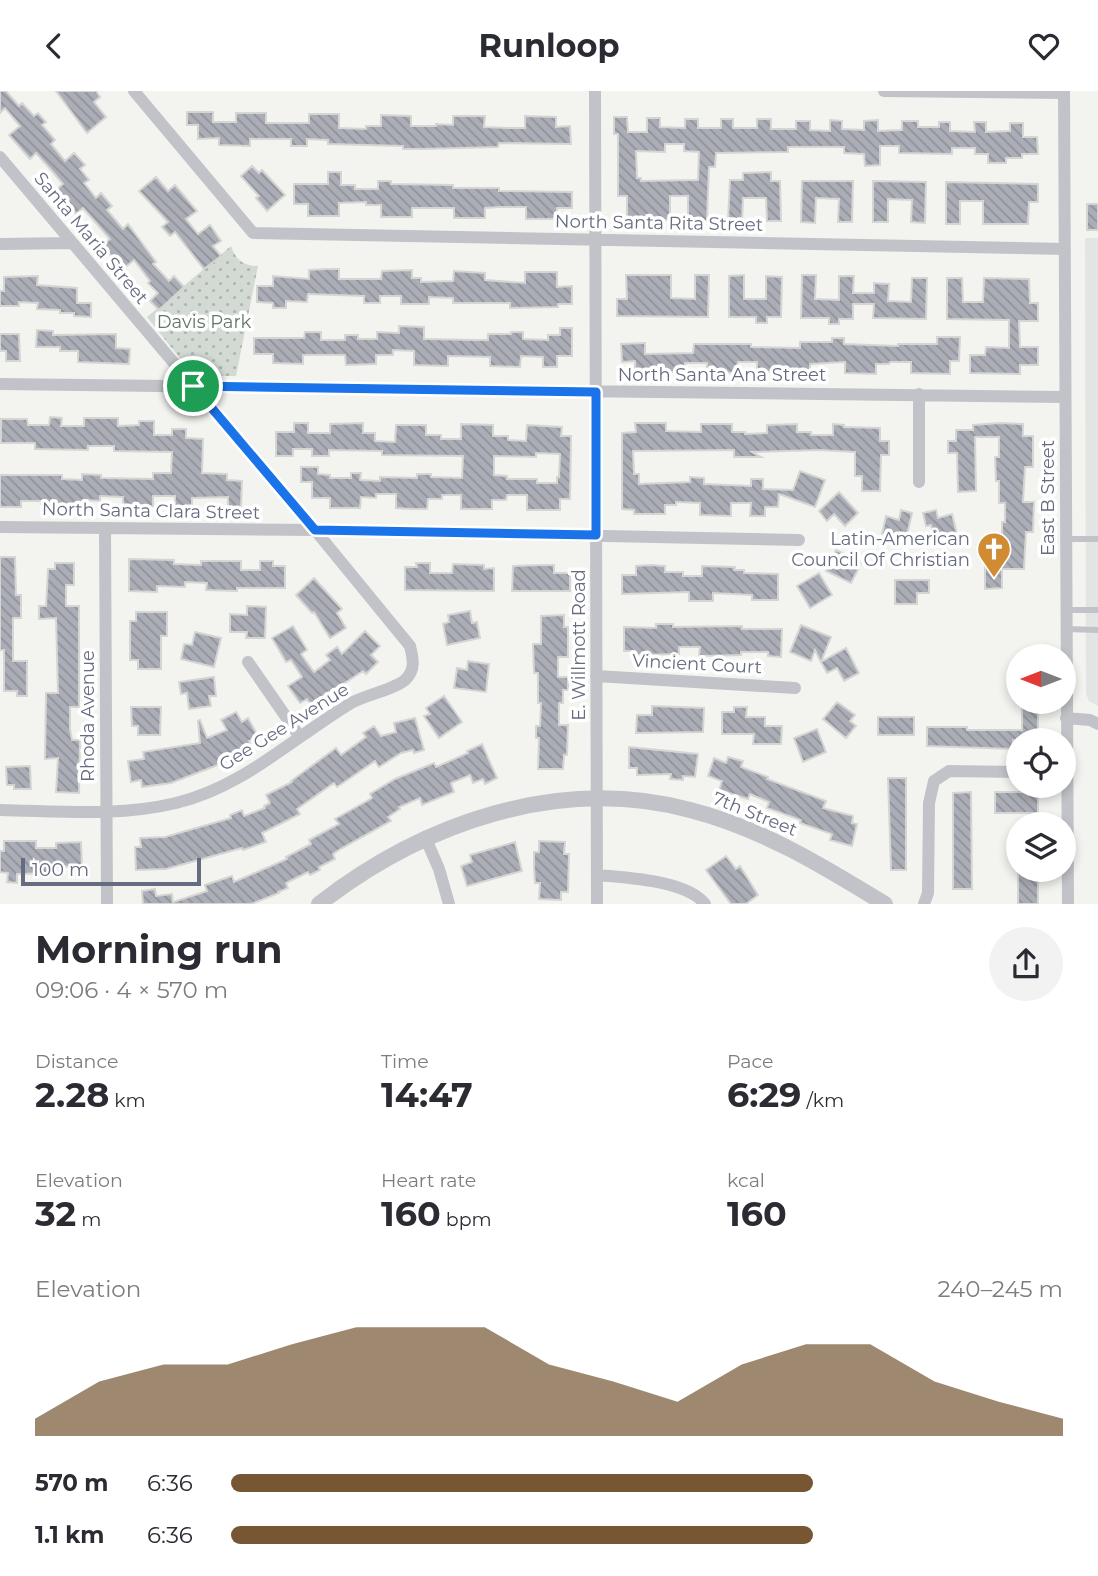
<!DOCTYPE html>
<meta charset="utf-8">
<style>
:root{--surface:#fff;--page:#f2f2f3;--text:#2b2b33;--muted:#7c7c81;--accent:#765633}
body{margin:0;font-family:Montserrat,sans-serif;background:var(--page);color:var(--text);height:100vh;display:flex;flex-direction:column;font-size:26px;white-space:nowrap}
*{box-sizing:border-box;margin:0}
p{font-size:23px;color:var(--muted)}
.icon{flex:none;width:38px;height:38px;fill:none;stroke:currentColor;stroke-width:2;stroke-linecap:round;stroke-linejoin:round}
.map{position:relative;height:813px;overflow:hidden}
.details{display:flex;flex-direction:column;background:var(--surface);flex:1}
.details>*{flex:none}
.needle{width:46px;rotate:270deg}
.fabs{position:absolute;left:1006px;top:553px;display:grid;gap:14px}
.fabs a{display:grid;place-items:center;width:70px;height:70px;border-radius:50%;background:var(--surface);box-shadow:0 4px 10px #0003;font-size:35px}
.scale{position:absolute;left:21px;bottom:18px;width:180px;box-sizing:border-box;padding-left:7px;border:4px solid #666c7f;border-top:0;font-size:19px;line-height:24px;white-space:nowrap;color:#666c7f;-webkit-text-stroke:5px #fff;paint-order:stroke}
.pin{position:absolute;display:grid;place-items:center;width:60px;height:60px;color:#fff;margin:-30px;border:4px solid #fff;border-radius:50%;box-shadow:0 2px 7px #0007}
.round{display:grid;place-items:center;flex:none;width:74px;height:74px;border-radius:37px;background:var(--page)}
.summary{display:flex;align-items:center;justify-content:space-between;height:119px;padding:0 35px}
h1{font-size:38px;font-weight:700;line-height:52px}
.metrics{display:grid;grid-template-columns:repeat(3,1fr);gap:10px;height:119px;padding:7px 35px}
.metrics div{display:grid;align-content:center}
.metrics b{font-size:35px;font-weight:700}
.metrics small{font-size:19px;font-weight:400}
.metrics p{font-size:19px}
.chart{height:196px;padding:14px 35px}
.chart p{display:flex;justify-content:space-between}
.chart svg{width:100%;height:126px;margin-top:7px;fill:var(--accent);opacity:.7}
ul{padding:0 35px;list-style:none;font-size:23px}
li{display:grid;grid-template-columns:112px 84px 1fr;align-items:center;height:52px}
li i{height:18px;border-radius:9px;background:var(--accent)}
header{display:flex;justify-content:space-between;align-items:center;height:91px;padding:0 35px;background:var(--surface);font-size:32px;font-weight:700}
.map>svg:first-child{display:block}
</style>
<header><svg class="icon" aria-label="back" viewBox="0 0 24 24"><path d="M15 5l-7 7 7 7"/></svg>Runloop<svg class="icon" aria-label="heart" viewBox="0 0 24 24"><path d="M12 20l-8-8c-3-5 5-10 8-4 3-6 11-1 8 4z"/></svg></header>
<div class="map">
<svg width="1098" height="813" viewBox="0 0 1098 813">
<defs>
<pattern id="park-dots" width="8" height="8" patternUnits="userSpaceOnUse" patternTransform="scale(1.75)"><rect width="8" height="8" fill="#d3dad3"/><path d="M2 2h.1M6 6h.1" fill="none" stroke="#afb5b0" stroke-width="1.8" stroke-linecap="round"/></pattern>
<pattern id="building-back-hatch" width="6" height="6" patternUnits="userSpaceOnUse" patternTransform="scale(1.75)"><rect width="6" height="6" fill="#abaeb6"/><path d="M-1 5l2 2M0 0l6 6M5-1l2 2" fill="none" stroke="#8f9299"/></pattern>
</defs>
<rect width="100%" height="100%" fill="#f3f4f0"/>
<!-- built -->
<path fill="#e4e4e4" d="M1085,147H1098V615L1089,610L1086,603Z"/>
<!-- park -->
<path fill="url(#park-dots)" d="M231,155C236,169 243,175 258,175L236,285H194L147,226Z"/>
<!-- building -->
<path fill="url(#building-back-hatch)" stroke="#d5d5d3" stroke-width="2" fill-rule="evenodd" d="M0,0H6L19,15L22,12L34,25L38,22L46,31L42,34L55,49L51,53L65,70L74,62L85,74L80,78L89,89L84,92L96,107L101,102L112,115L107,119L123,138L128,133L156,171L153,173L169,190L174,185L184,196L159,219L150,210L158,202L148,192L150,190L134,169L122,179L103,154L110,148L83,117L76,123L56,99L63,93L53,81L36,62L30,68L9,44L20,35L5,17L0,22Z
M56,0H96L100,6L94,11L106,26L87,42Z
M187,21H213V31H236V22H266V32H309V23H339V37L366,38V35H381V24L411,25V35H436V33L453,34V25H485L484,36L509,37H525V25L556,26V36L570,35L571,53L499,52L498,56L421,58H403V55L328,53V49L307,48V55H291V48H250V55L219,54V47L198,48V34H187Z
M614,26H627L628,41H647V27H660V36L685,37V28H698V37H721V28H733V37H757V28H771V38H796V30H810V39L830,40V29L842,30V38L864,39V30L878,29V40L902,39V30H918V36H939V31H950V40L975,41L974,31H986V41L1010,40V32H1023V46H1037L1038,63H1022V67H1006V72H988V63H975V57H952V63L899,62V55H880V74L865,75L864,63L844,62V56H788V61L716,62L715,76H709L707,130L688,129V105H670V129L627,128V105H618V43H614ZM665,53H684V60L699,61L698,89L641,90V87H637L636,60L665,61Z
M252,75L259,82L262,79L285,104L267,120L256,107L259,105L241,85Z
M328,81H341V94H355V98H378V90H391V93L453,94V97H499V100L572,101V117H557V128H526V116H499L485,117V127H454V117H412V126H381V114H366V111L339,112V125H308V113H294V93H328Z
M771,81V90H780L781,130H767L766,107H743L742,130L728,129L730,89H743V82Z
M156,86L168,100L175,94L197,120L186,128L198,143L210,134L221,150L213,155L221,165L204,178L175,141L170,145L162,136L168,131L139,100Z
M802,90H853L852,131H838L839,108L816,107L815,132L801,131Z
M873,90L926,91L925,132L911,131L912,109L888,108V131H873Z
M946,91L1038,93V111H1029L1028,133H983V110H960V133H946Z
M1087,113H1098V139H1087Z
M327,178H339V188H381L382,180L412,179V187H421V191L453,190L454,180L485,182V189L525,192V181H557V196L572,195V213H558V216L510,217V212H453V207L429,206V213H401V205H380V212H364V205L308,203L307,211L286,210V217H273V212L257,211V195H273V185L309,188V179Z
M626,184H671V207L695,208V184H709L708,226L617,225V208H627Z
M744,184V208H766V185L782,186L781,226H767V232H756V226H729V185Z
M802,184H816L815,208L839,209V185H854L853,202H874V192L889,193L888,210L911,211L912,187H927L926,228L873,227L874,213H853V228H839V233H829V227H801Z
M38,185L37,194L77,197V212H91V226L74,225V222H60V219L37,218L38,212L19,211V215H0V200H4V186Z
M947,187H962L963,211H983L984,187L1029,188L1030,212H1038V230H1019L1020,256H1038V274H1020V283L970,282V264H985L986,256L1009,257V229L947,228Z
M399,235L424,236V248L476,249H488V243H511V241H523V248L548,249V244H560V237H572V265H557V276H543V266L521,265L520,276L490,275V266L448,265V275L414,274V260L393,259V264H376V273L346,274L345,264H303V273L273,272V263H254V247H304L305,241H321V249H345V244H358V248H377V241L399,242Z
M37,239L53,240V244L116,243V257L130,258L129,273L78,271V260H60V256H36Z
M0,243H19L20,270H6V260H0Z
M937,246H960L959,270H950V283L911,282V271H890L889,273H876V283L845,282V271L810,273V282L757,281V271H738L737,282L707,281V272H685V281H635V270L622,271L621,253L645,252V263L693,262L694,253H751V256L800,257V251H832V247H844V253L898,255V253H937Z
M50,326L62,327L61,335H84V327H118V335L139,334V330H154V344H172V338H186V347L203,348L202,382L227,383V389L242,390L241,416H228V406L192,407V415H175V405H153V415L123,416V406L100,405V410L87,409L86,417H54V413H41V410H21V416H0V384H62V388L82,389V383L101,384V387L153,388V382H171L172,361L114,360V355H88V359L35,358V352H1V328H27L28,334H49Z
M294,332H308V342H330V333L363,332V342H375V350L395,351L396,334H426V344H441V348H461V333L493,334V345H508V349L526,350L527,334L562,336L561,345H571L570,408H560V419H527V404H507L506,409H492V418H461V404H442V408H428L427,418H412L396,417V403H376V407L361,406L360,417H330V407H312V391H301V376H318V383L330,384V387H351V382H361L360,389L380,390V386L417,387V383H431V386L462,387L463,365L382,364V360L329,359V365H312V358H293V365H276V341H294ZM536,362L560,363L559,386H557V392H537V388H507V385L494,384V365L536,366Z
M635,332H666V340L701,341V333H732V341H745V343L767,342V334L797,333V341H811V344H833V333L844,334V336L880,337V350H889V364H881L880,400H862V385H855V361L819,359L752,361L761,366H734V359L633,360L634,383H639V393L690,391V386L704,387V393L751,395V388H763V398L793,399L800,380L825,389L815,416L779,403L778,416H765V425H750L751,412H731V425L700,424V412L676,411V414H665V423H634V419L622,418V342L636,341Z
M1000,332L1023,333V345H1033V376H1025L1023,411H1034L1033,441H1026L1024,478H1002V497L985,498V461H1002V431H1005V412H999V390H996L995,366H999V346H975L976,400L958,401L957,362H948V350H956V339H973V334Z
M839,401L858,422L845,435L834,423L827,430L819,420Z
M901,419L912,422L906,449L882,443L886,425L899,429Z
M936,419L938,427L952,423L958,447L945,450L944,445L934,447L931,434L926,435L923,422Z
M836,459L862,471L851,492L826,480Z
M0,466H15L16,504H21V527H13V570H27V605H17V600H4V559H0Z
M129,468L174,469V473L201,474V470H241V479H260V470H273V475H285V497H237V500L206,499L207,492L185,491V496L157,495V501L129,500Z
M55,472H74V494H66V515H79V616H70V638L72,649H80L79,702L56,701L58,667L45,668L46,602H58L56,527L39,528V515H46L48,478H55Z
M416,472H430V482H452L453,473L484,474V478L494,477V500L405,499V476H417Z
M541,474H554V482H570V500H512L513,475Z
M650,474L665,475V481H683V485H702V475L735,476L734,479H744V482L778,483V509H752V504L713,502V510H689V501L622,503V484H636V475Z
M819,482L832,504L810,517L797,495Z
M314,487L342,518L337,522L346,537L330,547L314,521L312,522L296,504Z
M895,489H929V502H917V513H895Z
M247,515L266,516L265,547H246L247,541H230V523L247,524Z
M470,520L472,532L477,531L480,547L447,554L443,533L449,531L448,524Z
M136,521H167V545H161V578H138V569H130V530H136Z
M564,524V536H568V566H558V586H568V599H563V612H559V634H568L567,664H564L563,678H538L539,647H536V635H540L541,612H538V582H534L533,553H541V525Z
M656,533H673V536L742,535V538H782L781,566L768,565V561H741V564L699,565L700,556H679V563L635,564V560H624V536L656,537Z
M801,534L831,546L821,571L815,559L811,570L790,561Z
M293,535L307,559L301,563L314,581L330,569L326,564L337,556L342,563L365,540L380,555L371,564L378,571L366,583L363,580L311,614L307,608L300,612L288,595L302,586L291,569L286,571L272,547Z
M195,541L221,547L214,576L181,568L184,553L192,554Z
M846,557L859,582L844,590L837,577L827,582L821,571Z
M468,570L489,573L486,601L454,597L457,577L467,579Z
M214,586L216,605H209L211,615L189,618L187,602L181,603L179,591Z
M444,605L462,631L439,647L424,625L430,623L426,617Z
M837,611L855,624L850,630L856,635L846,647L823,628Z
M652,615L704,617L703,641L636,642L637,624H652Z
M1022,615H1038V649H1013V658L927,655V636H967V639H1022Z
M131,616H161L160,644H138V635H132Z
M734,616H747L746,626H765V635H782L781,653H753L754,643H722V621H734Z
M236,621L242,631L248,627L258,645L249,650L252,655L223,672L171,692L142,696L141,689L131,691L128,670L144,668L143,661L200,652L198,630L200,629L207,647L227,639L221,629Z
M878,626H914V644H878Z
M415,627L424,659L414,662L413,659L401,662L379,676L375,670L337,696L334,692L297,718L300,723L262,742L266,751L243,759L242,757L166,778L136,779L135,756H141L140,747L165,746L231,727L230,724L242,719L244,725L265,717L264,715L270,712L266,704L292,691L291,690L336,657L341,664L366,646L363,642L374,635L381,645L396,641L394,632Z
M817,638L826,661L803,671L794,647Z
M482,653L497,687L485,693L483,688L473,692L470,684L451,692L454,701L422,714L420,707L399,716L400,718L388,726L391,730L342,757L333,763L335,768L319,776L320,779L310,784L308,781L286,792L288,797L278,801L279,802L251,813H174L173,811L207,800L205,794L232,785L234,791L287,768L286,766L311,753L309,749L339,733L335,728L372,707L370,703L395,688L434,672L436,676L468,662L467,660Z
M629,656L698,663L695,686L683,685V689L670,688L671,683L637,684V677H629Z
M728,666L743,670L741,676L768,686L767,688L826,710L823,717L853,725L852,732L857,733L852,755L830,749L832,743L800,732L801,729L767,717L769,711L750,703L748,708L719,699L722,690L708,685L714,667L726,672Z
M30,675L31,698H14V694H7L6,676Z
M888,687H906V779H891Z
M971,701L972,798H953V702Z
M995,701H1038V722H995Z
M4,750H36V757H56V752L81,751L82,775L51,776V782L17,783V792L7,791L8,782L0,781V760H4Z
M539,750L565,751L564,763H569L568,801H561V809L539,808L540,792H535L534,777V761H539Z
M515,751L522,780L467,795L461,775L472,771L470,764Z
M726,765L736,778L740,775L758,804L746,813H731L706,779Z
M1018,782H1038V813H1018Z
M155,798L156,805L172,803L173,813H143L142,800Z"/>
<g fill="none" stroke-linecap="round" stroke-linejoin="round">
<!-- service -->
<path stroke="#c2c3c8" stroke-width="6" d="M1066,448H1098
M1067,519H1098
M1067,538L1098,539"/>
<!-- minor -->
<path stroke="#c2c3c8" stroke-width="12" d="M134,0L253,142L1065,158
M595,0L597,813
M884,0L1064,2
M1064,0L1068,813
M0,66L315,439L410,555C413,567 416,579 405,589C395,598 366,604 351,612C293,647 243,696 176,712C118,726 59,720 0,719
M0,153L72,152
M0,293L1065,306
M919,391V303
M0,436L315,439L799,449
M105,437L107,813
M248,571L300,646
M596,585L795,597
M1066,627L1090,629L1098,633
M426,748L439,778L449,813
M597,784C627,787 686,789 705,813
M924,813L928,802L929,712L934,690L949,680L1018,681"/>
<!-- tertiary -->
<path stroke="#c2c3c8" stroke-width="16" d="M319,813C423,732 559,684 690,719C761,737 823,775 885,813"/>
</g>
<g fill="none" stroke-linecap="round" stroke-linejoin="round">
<!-- route casing -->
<g stroke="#fff" stroke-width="14">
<path id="route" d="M193,295L596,301V444L315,439Z"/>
</g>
<!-- route -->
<use href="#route" stroke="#1a73e8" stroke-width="9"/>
</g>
<!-- icons -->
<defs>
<g id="church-pin" transform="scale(1.75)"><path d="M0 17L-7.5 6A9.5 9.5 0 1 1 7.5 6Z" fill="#d18b33" stroke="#fff"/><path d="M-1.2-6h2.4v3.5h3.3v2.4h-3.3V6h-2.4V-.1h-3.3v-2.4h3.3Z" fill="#fff"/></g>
</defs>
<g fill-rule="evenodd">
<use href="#church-pin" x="994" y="458"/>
</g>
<g text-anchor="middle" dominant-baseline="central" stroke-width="7" stroke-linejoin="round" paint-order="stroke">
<!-- street labels -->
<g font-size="18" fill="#666c7f" stroke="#fff">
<text transform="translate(659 132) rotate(1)">North Santa Rita Street</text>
<text transform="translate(91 147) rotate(50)">Santa Maria Street</text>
<text x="722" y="284">North Santa Ana Street</text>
<text transform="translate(1048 407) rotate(-90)">East B Street</text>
<text transform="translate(151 420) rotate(1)">North Santa Clara Street</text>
<text transform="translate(579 554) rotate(-90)">E. Willmott Road</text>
<text transform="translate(697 573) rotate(3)">Vincient Court</text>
<text transform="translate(88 625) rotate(-90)">Rhoda Avenue</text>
<text transform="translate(284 636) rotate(-32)">Gee Gee Avenue</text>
<text transform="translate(755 723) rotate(22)">7th Street</text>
</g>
<!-- park labels -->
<g font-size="18" fill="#647766" stroke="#fff">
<text x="204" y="231">Davis Park</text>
</g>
<!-- poi labels -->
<g font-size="18" fill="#666c7f" stroke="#fff" text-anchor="end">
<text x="970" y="448">Latin-American<tspan x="970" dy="21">Council Of Christian</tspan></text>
</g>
</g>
</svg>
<div class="fabs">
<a><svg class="needle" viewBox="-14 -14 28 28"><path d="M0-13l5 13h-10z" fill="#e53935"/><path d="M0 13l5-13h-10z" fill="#7c7c81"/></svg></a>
<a><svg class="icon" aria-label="locate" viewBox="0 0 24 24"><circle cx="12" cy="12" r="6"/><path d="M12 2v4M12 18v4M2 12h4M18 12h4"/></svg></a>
<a><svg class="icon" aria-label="layers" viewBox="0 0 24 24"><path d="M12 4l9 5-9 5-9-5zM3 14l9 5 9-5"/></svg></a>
</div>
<div class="scale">100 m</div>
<div class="pin" style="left:193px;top:295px;background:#1e9e55"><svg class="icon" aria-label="arrive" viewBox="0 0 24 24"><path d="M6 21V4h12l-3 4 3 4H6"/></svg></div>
</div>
<section class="details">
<div class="summary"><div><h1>Morning run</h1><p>09:06 · 4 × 570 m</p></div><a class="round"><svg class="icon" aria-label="share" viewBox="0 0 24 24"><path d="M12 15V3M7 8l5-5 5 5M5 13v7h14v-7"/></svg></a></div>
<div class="metrics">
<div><p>Distance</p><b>2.28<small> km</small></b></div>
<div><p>Time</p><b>14:47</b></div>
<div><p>Pace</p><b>6:29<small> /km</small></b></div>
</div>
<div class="metrics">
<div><p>Elevation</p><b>32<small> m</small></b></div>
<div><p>Heart rate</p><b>160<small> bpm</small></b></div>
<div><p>kcal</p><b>160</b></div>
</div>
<div class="chart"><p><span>Elevation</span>240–245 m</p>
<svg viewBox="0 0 160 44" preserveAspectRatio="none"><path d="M0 44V38L10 25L20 19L30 19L40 12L50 6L60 6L70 6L80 19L90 25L100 32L110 19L120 12L130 12L140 25L150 32L160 38V44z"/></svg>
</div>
<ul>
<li><b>570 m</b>6:36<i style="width:70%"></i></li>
<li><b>1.1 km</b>6:36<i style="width:70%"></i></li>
</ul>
</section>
